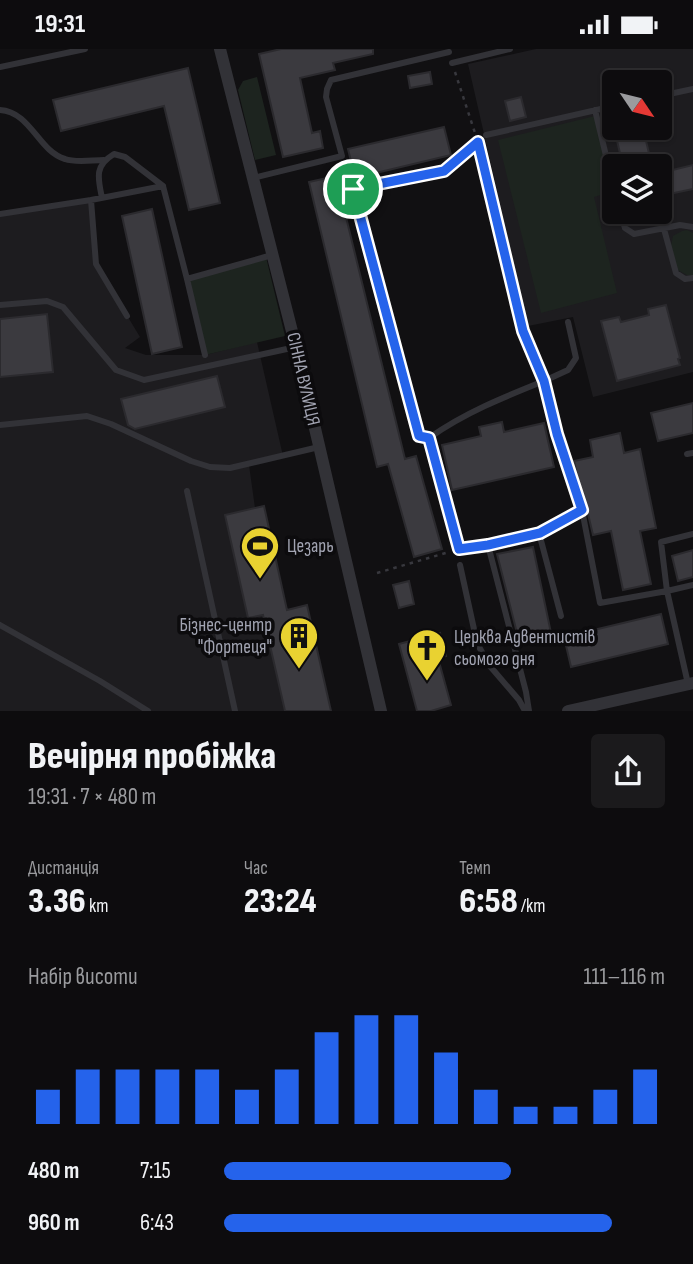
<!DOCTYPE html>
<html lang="uk">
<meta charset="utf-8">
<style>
:root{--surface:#0d0c0e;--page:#1b1a1c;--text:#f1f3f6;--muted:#9a9b9e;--line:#2d2c2e;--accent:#2563eb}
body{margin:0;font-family:"Sofia Sans Condensed",sans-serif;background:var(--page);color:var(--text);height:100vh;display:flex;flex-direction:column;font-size:26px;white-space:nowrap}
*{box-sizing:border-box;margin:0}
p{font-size:23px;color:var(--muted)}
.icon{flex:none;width:38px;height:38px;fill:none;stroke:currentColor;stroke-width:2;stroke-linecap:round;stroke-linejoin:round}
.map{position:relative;height:662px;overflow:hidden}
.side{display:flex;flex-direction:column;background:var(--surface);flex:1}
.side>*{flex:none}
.needle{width:46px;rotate:125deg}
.tools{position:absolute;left:602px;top:21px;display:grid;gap:14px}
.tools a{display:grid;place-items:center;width:70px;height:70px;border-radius:7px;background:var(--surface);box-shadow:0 2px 5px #0004,0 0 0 2px var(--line);font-size:35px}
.pin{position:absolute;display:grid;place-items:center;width:60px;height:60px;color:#fff;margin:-30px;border:4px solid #fff;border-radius:50%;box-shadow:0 2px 7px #0007}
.round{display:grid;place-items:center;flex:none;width:74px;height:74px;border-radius:7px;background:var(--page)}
.overview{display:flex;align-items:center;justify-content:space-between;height:119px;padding:0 28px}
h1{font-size:38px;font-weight:800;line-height:52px}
.stats{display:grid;grid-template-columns:repeat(3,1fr);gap:10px;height:119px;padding:7px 28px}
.stats div{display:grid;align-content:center}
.stats b{font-size:35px;font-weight:800}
.stats small{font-size:19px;font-weight:400}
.stats p{font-size:19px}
.chart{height:196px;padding:14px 28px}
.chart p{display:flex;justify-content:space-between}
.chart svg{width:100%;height:126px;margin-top:7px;stroke:var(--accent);stroke-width:6}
ul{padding:0 28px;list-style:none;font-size:23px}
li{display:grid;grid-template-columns:112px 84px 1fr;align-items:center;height:52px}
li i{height:18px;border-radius:9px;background:var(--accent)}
.status{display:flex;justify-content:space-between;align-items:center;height:49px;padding:0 35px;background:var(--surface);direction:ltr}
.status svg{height:19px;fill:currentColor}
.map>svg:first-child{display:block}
</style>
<div class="status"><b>19:31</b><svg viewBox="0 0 49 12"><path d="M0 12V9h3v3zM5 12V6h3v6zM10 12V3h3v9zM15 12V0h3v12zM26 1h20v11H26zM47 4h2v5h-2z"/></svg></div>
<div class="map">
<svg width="693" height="662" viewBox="0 0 693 662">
<rect width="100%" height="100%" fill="#111012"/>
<!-- built -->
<path fill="#1d1c1f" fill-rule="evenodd" d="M536,0H693V323L593,348L573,268L528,277L468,15ZM614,33H660V79H614ZM614,117H660V163H614Z
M91,151L96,215L140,288L125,299L146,306H205L257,293L283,407L249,416L255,459L225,466L248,569L263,566L285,662H0V165Z"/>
<!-- green -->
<path fill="#1d241f" d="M257,28L276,106L255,111L238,41L243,32Z
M595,67L614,142L594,148L617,244L541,264L498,91Z
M687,181L693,184V226H687L678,221L671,197L673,187L682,182Z
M266,208L285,287L205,306L187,230Z"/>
<!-- building -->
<path fill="#3b3a3f" stroke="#2b2a2e" stroke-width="2" d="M281,0H373V5L333,14L335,21L300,29L312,84L320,82L323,99L283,108L259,5Z
M188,19L220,154L189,161L164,57L61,82L53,51Z
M430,23L432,35L410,39L408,27Z
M521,48L526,68L510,72L505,52Z
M444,78L451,106L355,129L348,100Z
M614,79H643L652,117H623Z
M693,116V140L660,147V124Z
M336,127L405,410L416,407L442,500L414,508L388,415L377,418L309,133Z
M152,160L182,298L152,305L122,167Z
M666,256L680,309L678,310L680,316L617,332L601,272L619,268L621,273L649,266L648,260Z
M47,265L53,323L0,328V270Z
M217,327L225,358L135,380L128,376L121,350Z
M693,354V384L658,392L651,364Z
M502,373L504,383L544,374L554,418L452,441L442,396L481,387L479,378Z
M620,384L624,404L640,400L656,479L640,482L651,535L623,541L611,482L593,486L583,444L581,445L574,412L593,408L590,391Z
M264,457L287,561L307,556L331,662H285L263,566L248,569L225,466Z
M533,498L551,584L519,592L497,505Z
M693,501V528L678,532L672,507Z
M409,532L414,555L399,559L393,536Z
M661,565L668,595L571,618L564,588Z
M440,584L446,607L438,609L451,656L431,662H417L399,595Z"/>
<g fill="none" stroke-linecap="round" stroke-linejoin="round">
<!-- path -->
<path stroke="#38383e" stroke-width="2.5" stroke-dasharray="3.5 5" stroke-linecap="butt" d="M455,23L476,87
M478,93L523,282L540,323
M452,115L478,94
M345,117L350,130
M560,395L579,452
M548,480L573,466
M377,524L449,503"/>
<!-- lane -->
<path stroke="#323237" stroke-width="6" d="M452,14L510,0
M0,18L85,0
M660,47L693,40
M0,61C31,63 38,102 65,110C76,114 92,111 104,111
M595,61L614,140
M486,86L614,57
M444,122L353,140L419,387L429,389L459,501L488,496L526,643L529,662
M253,129L342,107L326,48L327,40L331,31L449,3
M102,149C98,129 94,117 114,105L125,108L163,137
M620,163L625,179L634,185L680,176L693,178
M0,165L91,151
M664,180L676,224L685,230L693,229
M0,256L47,252L63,258L116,321L144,331L296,298
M127,267L96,215L91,151L163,137L187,230
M205,306L187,230L272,206
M544,332L568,321L576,309L568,273
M0,376L87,367L111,375L191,412L210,418L230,419L319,398
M429,389C464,364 504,348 544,332L557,385
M687,405L693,404
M187,442L235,662
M582,461L600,554L667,542L688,635
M693,485L661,493L667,542L693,536
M488,496L539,484L561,567
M460,516L477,594L489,616L519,651L525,662
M0,576L100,632L148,662"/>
<!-- street -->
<path stroke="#323237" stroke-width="12" d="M220,0L296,298L381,662
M568,662L693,634"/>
</g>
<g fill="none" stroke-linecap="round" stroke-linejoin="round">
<!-- route casing -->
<g stroke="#fff" stroke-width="14">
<path id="route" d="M478,93L523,282L544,332L557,385L582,461L540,484L488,496L459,500L429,389L419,387L353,140L444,122Z"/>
</g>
<!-- route -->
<use href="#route" stroke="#2563eb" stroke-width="9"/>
</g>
<!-- icons -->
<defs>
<g id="stadium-pin" transform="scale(2.0125)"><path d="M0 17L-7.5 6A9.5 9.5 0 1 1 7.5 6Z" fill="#e9d231" stroke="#0c0b0d"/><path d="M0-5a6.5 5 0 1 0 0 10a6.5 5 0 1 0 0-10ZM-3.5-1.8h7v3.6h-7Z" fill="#111"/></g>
<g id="building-pin" transform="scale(2.0125)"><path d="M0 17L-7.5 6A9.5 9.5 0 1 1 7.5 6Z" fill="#e9d231" stroke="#0c0b0d"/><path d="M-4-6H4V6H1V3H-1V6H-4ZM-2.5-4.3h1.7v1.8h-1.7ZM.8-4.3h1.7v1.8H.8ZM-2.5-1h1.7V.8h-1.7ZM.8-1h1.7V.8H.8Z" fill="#111"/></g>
<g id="church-pin" transform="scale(2.0125)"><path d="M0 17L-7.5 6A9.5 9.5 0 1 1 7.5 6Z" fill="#e9d231" stroke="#0c0b0d"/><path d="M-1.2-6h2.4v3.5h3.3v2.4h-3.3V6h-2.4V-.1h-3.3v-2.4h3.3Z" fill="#111"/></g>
</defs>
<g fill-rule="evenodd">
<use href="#stadium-pin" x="260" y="497"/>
<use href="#building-pin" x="299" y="587"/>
<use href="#church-pin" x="427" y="599"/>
</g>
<g text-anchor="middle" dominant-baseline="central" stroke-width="7" stroke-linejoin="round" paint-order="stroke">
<!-- street labels -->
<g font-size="19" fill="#a2a4b2" stroke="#0c0b0d">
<text transform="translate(303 330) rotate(77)">СІННА ВУЛИЦЯ</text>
</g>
<!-- poi labels -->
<g font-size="19" fill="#a2a4b2" stroke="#0c0b0d" text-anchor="start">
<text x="287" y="497">Цезарь</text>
<text x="272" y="576" text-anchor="end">Бізнес-центр<tspan x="272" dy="22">"Фортеця"</tspan></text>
<text x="454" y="588">Церква Адвентистів<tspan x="454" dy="22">сьомого дня</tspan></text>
</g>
</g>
</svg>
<div class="tools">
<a><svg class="needle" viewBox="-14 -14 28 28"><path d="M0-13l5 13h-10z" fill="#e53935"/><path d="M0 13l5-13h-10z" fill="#9a9b9e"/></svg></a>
<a><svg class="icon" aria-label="layers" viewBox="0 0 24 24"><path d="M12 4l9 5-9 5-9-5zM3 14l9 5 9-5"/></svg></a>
</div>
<div class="pin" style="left:353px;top:140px;background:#1e9e55"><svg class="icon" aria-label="arrive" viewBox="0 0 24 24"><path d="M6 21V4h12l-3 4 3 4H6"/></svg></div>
</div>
<section class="side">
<div class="overview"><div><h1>Вечірня пробіжка</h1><p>19:31 · 7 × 480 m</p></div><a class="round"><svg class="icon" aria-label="share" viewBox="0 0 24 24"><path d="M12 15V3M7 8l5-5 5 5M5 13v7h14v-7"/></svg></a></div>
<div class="stats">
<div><p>Дистанція</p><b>3.36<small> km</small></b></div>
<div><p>Час</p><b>23:24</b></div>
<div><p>Темп</p><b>6:58<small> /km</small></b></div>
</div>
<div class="chart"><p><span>Набір висоти</span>111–116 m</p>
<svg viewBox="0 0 160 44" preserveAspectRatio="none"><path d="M5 44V32M15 44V25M25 44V25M35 44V25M45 44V25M55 44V32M65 44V25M75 44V12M85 44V6M95 44V6M105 44V19M115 44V32M125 44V38M135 44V38M145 44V32M155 44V25"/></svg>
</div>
<ul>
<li><b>480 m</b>7:15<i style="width:65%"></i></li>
<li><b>960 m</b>6:43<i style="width:88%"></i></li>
</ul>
</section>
